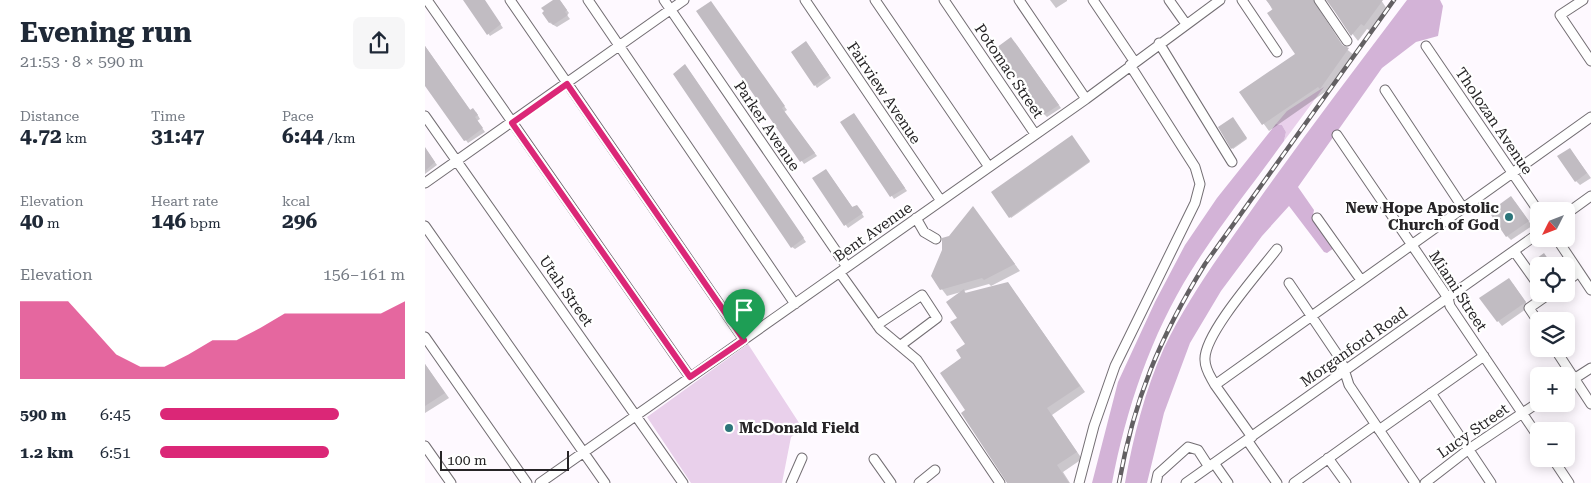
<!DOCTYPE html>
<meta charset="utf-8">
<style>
:root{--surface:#fff;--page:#f6f6f7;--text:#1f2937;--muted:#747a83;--accent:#db2777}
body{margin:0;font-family:"Roboto Serif",serif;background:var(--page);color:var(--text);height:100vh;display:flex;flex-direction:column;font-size:19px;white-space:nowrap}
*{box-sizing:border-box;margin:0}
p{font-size:16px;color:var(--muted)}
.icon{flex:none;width:28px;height:28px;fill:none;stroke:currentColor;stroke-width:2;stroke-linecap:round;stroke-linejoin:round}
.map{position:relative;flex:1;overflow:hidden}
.details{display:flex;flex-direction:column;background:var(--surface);width:425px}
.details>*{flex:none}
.needle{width:32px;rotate:228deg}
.controls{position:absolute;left:1105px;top:202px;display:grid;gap:10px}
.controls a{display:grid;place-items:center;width:45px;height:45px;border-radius:8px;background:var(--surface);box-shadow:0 2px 12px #0003;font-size:25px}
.scale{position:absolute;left:15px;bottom:12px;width:129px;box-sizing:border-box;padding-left:5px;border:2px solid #272527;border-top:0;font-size:14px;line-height:18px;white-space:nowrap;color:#272527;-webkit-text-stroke:4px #fff;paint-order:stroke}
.pin{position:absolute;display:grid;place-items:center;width:42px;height:42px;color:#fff;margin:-51px -21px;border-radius:50% 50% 50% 0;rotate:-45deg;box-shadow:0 0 5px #0007}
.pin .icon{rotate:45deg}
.round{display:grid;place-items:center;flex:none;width:52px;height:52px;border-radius:8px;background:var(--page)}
.overview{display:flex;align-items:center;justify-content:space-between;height:85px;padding:0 20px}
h1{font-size:28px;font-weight:700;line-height:38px}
.stats{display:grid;grid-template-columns:repeat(3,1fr);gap:8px;height:85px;padding:5px 20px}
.stats div{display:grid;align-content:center}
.stats b{font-size:21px;font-weight:700}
.stats small{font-size:14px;font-weight:400}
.stats p{font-size:14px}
.chart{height:140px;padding:10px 20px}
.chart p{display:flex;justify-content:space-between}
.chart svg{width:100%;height:90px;margin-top:5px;fill:var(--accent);opacity:.7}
ul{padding:0 20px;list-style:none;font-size:16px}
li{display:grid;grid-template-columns:80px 60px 1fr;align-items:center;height:38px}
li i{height:12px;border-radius:6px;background:var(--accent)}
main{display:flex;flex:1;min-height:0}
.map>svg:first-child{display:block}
</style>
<main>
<section class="details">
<div class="overview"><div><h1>Evening run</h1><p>21:53 · 8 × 590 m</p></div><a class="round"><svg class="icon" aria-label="share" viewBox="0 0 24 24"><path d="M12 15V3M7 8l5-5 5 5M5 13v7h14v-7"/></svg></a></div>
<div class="stats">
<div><p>Distance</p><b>4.72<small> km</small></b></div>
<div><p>Time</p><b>31:47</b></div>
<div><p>Pace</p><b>6:44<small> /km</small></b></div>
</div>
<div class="stats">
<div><p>Elevation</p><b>40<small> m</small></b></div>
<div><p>Heart rate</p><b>146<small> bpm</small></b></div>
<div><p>kcal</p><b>296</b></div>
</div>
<div class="chart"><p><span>Elevation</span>156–161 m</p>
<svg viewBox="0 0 160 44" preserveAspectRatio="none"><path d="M0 44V6L10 6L20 6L30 19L40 32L50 38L60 38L70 32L80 25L90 25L100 19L110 12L120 12L130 12L140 12L150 12L160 6V44z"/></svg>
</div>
<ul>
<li><b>590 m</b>6:45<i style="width:73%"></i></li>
<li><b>1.2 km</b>6:51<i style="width:69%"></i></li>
</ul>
</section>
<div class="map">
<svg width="1166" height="483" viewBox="0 0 1166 483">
<rect width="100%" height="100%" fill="#fef9ff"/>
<!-- green -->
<path fill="#e9d0eb" d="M899,87L859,141L861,132L857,125L851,124L862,111Z
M323,344L378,429L366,437L357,483H266L222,417Z"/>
<!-- forest -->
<path fill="#d3b3d7" d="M982,0H1015L1018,6L1013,36L991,42L957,68L873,187L889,210L888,215L909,248L902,253L899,252L864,206L837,236L796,291L765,343L739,413L722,483H700C708,438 720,390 739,348C763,298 796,253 828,208C878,137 930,69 982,0Z
M851,124L857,125L861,132L859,141C828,184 794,226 766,271C726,335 701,409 687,483H667L693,382L730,302L760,245L792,198Z"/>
<!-- shadow -->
<path fill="#0003" d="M39,0H59L78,28L65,36Z
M131,0L136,2L144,13L142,15L145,19L132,27L125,23L118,13Z
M625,0H642V1L631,8Z
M842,0H899L894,3L895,11L919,47L929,55L901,94L900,92L844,131L816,93L872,54Z
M901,0H956L962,9L946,31L942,29L933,41Z
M288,5L362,110L359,112L392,156L379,164L273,11Z
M589,41L636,108L622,117L619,114Z
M0,46L46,111L51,112L55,119L52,121L60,132L43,143L0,84Z
M384,46L406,78L392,88L390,85Z
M263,69L381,242L370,249L367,247Z
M429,114L482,191L469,199L417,123Z
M809,120L822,139L808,149L807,148Z
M647,137L665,162L586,218L568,192Z
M0,148L12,165L0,174Z
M1145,149L1166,178L1155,185L1151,181Z
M401,170L428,208L434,209L439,217L423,228L389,179Z
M1090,202L1107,226L1086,240L1082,236Z
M548,208L595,271L566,286L564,284L539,291L542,294L583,283L660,392L627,415L657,459L638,472L645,483H584L542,410L538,358L542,345L533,318L536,292L522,296L507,276L525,237Z
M1088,284L1104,307L1077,326L1056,299Z
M0,364L24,398L0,413Z"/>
<!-- building -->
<path fill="#c1bcc2" d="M38,0H60L76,24L62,35Z
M128,0H135L142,10L140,12L143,15L128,25L126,22L124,23L117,13L119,11L116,8Z
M841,0H888L917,45L924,48L895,89L893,87L837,125L814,92L870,54L842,13L848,9Z
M902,0H958L939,26L936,24L926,36Z
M286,1L360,106L357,108L390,153L375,162L271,11Z
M586,37L634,105L620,114L618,115L571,48Z
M381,41L404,75L389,86L366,52Z
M0,46L45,110L48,108L53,115L50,117L58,128L42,140L39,141L0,86Z
M260,64L379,238L366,248L248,74Z
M429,113L480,188L465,197L415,122Z
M808,117L822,138L806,149L793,127Z
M647,135L665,161L584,218L566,192Z
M0,147L10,162L0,171Z
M1145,148L1162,173L1150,182L1132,156Z
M401,169L427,207L432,205L438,213L419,226L387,178Z
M1086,196L1104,221L1081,237L1064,212Z
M548,206L590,264L559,280L557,278L515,290L506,276L517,250V238L524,236Z
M1119,253L1128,266H1112L1108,261Z
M1084,278L1101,302L1072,322L1054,298Z
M583,282L655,386L622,408L652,452L632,465L644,483H582L536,413L540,410L515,373L536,358L531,350L540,344L525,322L532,318L521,302L539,289L540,293Z
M0,364L20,393L0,406Z"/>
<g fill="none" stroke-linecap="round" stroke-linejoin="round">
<!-- minor casing -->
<g stroke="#736e73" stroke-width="11">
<path id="minor" d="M2,0L265,377
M85,0L319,340
M163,0L370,304
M239,0L422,267
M380,0L516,201
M450,0L564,167
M519,0L610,134
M594,0L661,99
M668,0L709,61
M744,0L761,24
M817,0L852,52
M894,0L922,41
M1158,0L1135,15L1166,61
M734,43L807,162
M1001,46L1114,212
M960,90L1038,208
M0,116L258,483
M912,135L1023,298L1025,306L1114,438
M0,183L259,0
M1141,214L1166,196
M491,218L499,232L511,239
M892,218L936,280
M0,226L180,483
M1132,239L1166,290
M1089,251L1114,286
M415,273L455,329L492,360L575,483
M1141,282L1154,272
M864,283L916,360L924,385L990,483
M1114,323L1104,308L1124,294
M452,325L497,295L512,318L476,345
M0,337L102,483
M1130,349L1166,404
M1141,384L1166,368
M790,385C786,377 780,370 780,360C778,335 835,271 852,249
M1006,393L1066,483
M954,430L1059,356
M827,437L790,385L1166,117
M822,440L852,483
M0,446L26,483
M903,458L921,483
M449,459L466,483
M1128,459L1144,483
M789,463L803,483
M115,483L661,99L795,0
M366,483L377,458
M494,483L510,470
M654,483L669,426L690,366L770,203L775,184L770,167L705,65
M731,483L733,474L763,447L773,450L784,467
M761,483L1114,233
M869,483L950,425
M1000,483L1044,449L1114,402"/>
</g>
<!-- minor -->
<use href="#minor" stroke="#fff" stroke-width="9"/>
<!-- rail casing -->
<g stroke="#636063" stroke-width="4.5">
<path id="rail" d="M694,483C709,399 735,337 780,264L969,0"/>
</g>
<!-- rail -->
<use href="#rail" stroke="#fff" stroke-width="2.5" stroke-dasharray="8" stroke-linecap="butt"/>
</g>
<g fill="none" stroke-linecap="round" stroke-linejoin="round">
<!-- route casing -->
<g stroke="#fff" stroke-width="10">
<path id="route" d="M142,84L319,340L265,377L87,123Z"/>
</g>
<!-- route -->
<use href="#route" stroke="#db2777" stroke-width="6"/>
</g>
<!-- markers -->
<g fill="#2c757a" stroke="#fff" stroke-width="2">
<circle cx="1084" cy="217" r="5"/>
<circle cx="304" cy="428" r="5"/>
</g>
<g text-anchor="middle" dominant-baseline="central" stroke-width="4.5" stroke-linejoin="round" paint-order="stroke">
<!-- street labels -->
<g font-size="15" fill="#272527" stroke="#fff">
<text transform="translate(584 71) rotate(56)">Potomac Street</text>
<text transform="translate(459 93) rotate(56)">Fairview Avenue</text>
<text transform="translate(1069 121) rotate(56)">Tholozan Avenue</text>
<text transform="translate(342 126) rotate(56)">Parker Avenue</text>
<text transform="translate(448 232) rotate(-35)">Bent Avenue</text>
<text transform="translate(141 291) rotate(55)">Utah Street</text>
<text transform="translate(1033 291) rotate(57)">Miami Street</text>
<text transform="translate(929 347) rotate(-35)">Morganford Road</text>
<text transform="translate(1048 431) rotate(-35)">Lucy Street</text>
</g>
<!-- poi labels -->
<g font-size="15" font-weight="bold" fill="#272527" stroke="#fff" text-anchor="end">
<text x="1074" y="208">New Hope Apostolic<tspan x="1074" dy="17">Church of God</tspan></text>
<text x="314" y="428" text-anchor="start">McDonald Field</text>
</g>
</g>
</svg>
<div class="controls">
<a><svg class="needle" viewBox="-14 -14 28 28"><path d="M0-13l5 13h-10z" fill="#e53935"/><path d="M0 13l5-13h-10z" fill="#747a83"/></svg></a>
<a><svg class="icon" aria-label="locate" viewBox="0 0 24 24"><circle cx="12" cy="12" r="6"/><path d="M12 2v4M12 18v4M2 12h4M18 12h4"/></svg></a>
<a><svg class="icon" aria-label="layers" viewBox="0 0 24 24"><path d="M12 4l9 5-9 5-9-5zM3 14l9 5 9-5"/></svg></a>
<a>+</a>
<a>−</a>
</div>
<div class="scale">100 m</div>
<div class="pin" style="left:319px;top:340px;background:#1e9e55"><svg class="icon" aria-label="arrive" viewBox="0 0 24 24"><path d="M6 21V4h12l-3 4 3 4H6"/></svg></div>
</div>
</main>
